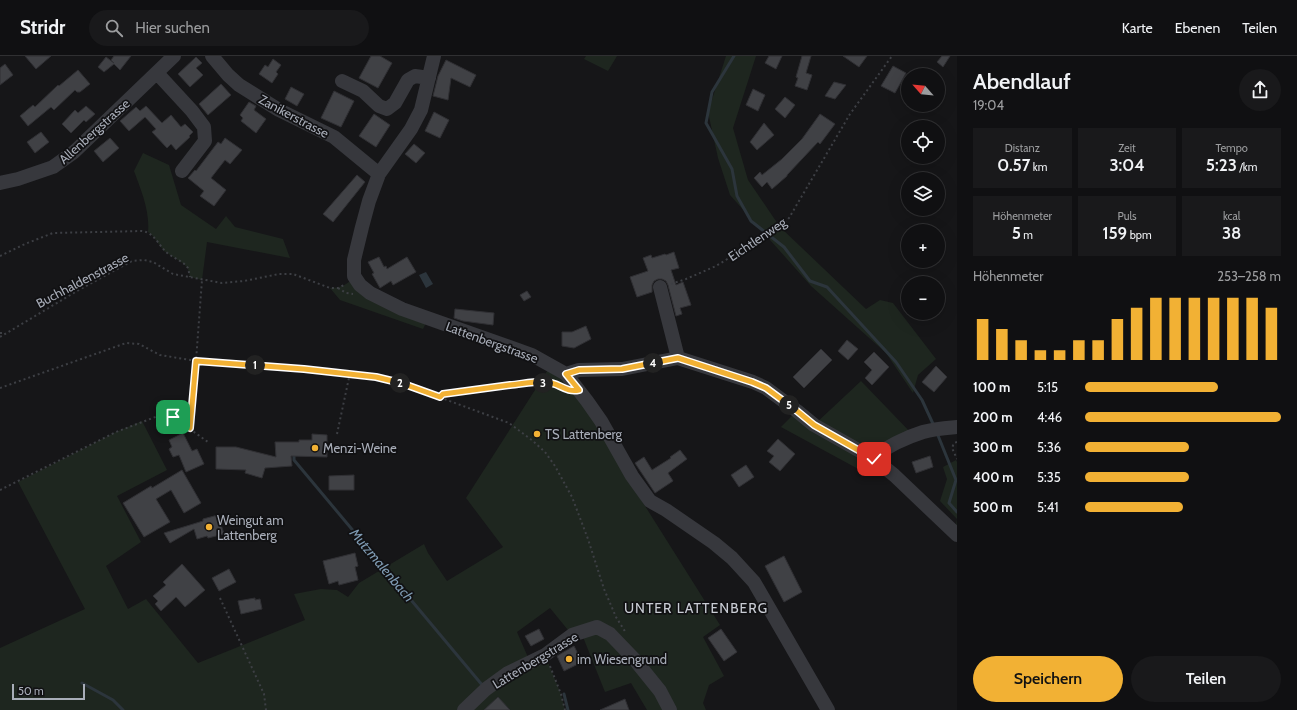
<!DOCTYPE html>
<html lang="de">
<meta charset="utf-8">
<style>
:root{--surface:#101012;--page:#19191b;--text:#f1f3f6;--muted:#9c9d9f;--line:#303032;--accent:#f2b134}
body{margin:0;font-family:Cabin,sans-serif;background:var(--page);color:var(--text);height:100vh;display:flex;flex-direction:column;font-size:15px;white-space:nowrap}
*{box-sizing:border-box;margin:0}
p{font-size:13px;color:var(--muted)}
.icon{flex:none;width:22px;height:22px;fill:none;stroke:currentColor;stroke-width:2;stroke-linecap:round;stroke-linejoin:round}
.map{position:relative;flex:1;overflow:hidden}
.panel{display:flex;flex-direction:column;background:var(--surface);width:340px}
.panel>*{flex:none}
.needle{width:26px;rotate:297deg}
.tools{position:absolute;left:901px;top:12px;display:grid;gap:8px}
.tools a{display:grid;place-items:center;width:44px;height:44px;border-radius:50%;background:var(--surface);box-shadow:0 4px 16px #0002,0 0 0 1px var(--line);font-size:20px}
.scale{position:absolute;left:12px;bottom:10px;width:73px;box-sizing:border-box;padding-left:4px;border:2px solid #a8adb8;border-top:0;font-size:11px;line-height:14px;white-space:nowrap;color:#a8adb8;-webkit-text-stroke:3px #111113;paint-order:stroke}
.pin{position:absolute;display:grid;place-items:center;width:34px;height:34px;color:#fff;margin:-17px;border-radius:8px;box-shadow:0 2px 6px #0006}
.km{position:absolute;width:20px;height:20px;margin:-10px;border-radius:50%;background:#222;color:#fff;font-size:11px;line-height:20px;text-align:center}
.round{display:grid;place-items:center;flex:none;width:42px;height:42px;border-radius:21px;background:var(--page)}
.overview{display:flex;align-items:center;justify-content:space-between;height:68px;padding:0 16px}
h1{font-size:22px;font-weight:600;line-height:30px}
.metrics{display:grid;grid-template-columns:repeat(3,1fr);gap:6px;height:68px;padding:4px 16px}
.metrics div{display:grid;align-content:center;border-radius:0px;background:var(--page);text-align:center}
.metrics b{font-size:17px;font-weight:600}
.metrics small{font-size:11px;font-weight:400}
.metrics p{font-size:11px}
.chart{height:112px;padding:8px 16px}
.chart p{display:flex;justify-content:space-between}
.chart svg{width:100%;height:72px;margin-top:4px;stroke:var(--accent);stroke-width:6}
.action{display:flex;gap:8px;margin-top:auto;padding:8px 16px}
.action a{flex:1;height:46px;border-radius:24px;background:var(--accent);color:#111;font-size:16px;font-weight:600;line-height:46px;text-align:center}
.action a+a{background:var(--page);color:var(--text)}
ul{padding:0 16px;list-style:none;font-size:13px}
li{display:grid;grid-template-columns:64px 48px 1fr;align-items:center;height:30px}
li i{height:10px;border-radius:5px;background:var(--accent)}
header{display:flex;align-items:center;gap:24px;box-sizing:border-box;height:56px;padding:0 20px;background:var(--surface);border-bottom:1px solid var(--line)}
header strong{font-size:19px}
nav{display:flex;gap:22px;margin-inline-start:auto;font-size:14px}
.search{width:280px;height:36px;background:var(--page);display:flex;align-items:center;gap:10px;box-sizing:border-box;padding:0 14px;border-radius:22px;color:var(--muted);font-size:15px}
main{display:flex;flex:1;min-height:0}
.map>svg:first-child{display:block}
</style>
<header>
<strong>Stridr</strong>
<div class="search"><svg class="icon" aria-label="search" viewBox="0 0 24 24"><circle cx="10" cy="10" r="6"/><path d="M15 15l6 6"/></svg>Hier suchen</div>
<nav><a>Karte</a><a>Ebenen</a><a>Teilen</a></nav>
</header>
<main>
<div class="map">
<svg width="957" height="654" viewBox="0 0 957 654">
<rect width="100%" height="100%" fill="#161618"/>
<!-- green -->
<path fill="#1e261f" d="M586,0H617L608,15L584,3Z
M726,0H756L733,72L748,124L780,171L866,253L880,244L893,247L936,303L918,319L913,337L886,297L811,230L730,139L718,102L708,56Z
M143,97L169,109L181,149L216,173L226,160L235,171L283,183L290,202L207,186L202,224L190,221L188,213L184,208L164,195L152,179L148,176C150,155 141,134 134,115Z
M354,220L428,263L423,273L340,244L330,232C340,232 348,229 354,220Z
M551,309L589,356L623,415L720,569L703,581L724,620L709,629L703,647L706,654H647L631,627L605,636L581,576L572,579L550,552L517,576L530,606L545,599L561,638L565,654H0V592L85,553L18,426L116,376L142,365L167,414L117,440L141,486L106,510L128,553L146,543L198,607L305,564L294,538L321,533L337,534L348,541L359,527L424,488L428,497L447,525L503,491L466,442Z
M861,325L914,380L874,403L860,414L781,371L797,355L814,369Z
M956,404L957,406V479L955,476L957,463L940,445L947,423L943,411Z"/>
<!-- water -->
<path fill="#2c353c" d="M426,216L433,228L426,232L419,219Z"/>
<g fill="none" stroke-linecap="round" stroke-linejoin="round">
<!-- stream -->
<path stroke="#2c353c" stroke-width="3" d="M734,0L712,36L706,67L732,113L737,140L751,165L784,191L810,225L827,231L896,306L922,344L934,370
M937,377L956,424L949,447L957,456
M294,396V404L483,630
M82,627L113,644L123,654
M564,638L568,654"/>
</g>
<!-- building -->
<path fill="#404145" stroke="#303034" d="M25,0H51L36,13Z
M114,0H131L120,14L114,8L104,16L98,11L106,1L114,7L111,4Z
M371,0H380L392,7L378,32L359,22Z
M769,0H782L776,13L765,7Z
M802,0H811L806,17L812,19L807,34L795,30L798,22L796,21Z
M843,0H867L859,11Z
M942,0H950L943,11L937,6Z
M196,1L202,7L196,12L203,19L190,31L178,18Z
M273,3L281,9L276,16L278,18L272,27L259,18L265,9L268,11Z
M446,4L476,19L470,31L451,22L448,44L433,40L438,20Z
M5,8L13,19L0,29V12Z
M893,10L906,17L895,37L881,30Z
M78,14L90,28L80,36H77L75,34L54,54L51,51L28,70L20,60L33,49L35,51L58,29L59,30Z
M834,26L846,29L835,43L825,40Z
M221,28L231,39L208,59L199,48Z
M291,31L304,38L297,50L285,43Z
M753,33L765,39L758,55L746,49Z
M334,35L354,45L341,71L321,62Z
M785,41L795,49L785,62L775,53Z
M249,46L256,50L254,54L266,63L256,77L241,65L243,62L240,59Z
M86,50L95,58L86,66L84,64L71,77L62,68L75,54L78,57Z
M146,50L162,67L171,59L181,71L185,68L193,76L189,80L190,81L176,94L171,88L167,92L152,76L156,73L145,61L129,75L120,65L136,51L140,55Z
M434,56L449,64L440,82L425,75Z
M374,58L390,69L376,91L359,80Z
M820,58L835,68L820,88L818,86L787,119V120L772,133L767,126L762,131L754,122L760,116L762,119L782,103L802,83Z
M764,67L774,79L757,94L750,86Z
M41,76L49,86L35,97L27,86Z
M110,82L119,92L103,106L94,95Z
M225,82L242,94L230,108L225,104L211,122L226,134L214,150L200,140L204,135L188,122L195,114L196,115L218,86L221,88Z
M414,88L425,97L416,107L405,98Z
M357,119L365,126L333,166L323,158Z
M674,196L679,212L671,214L676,229L683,226L691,249L680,252L682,258L676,260L668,229L666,225L662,223H658L654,225L652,229V236L637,241L630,221L648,215L643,202L651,199L652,202L665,198L666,199Z
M379,201L384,211L386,210L387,213L407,201L416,216L393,229L391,225L380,232L372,218L374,217L368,206Z
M527,235L531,241L524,245L520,239Z
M455,253L494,257L493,269L463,265L454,262Z
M586,270L591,283L574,292L562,290V276H572Z
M847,284L858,293L848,304L838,295Z
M821,293L832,304L804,332L793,321Z
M874,296L889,311L872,329L865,322L872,314L864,306Z
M936,310L947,321L934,336L922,326Z
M183,377L192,395L197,393L204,408L186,416L179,399L173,401L169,393L172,391L169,384Z
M312,378L327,379V401L291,400L292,410L265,412L262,422L245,417L246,414L216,413V391H236L276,401L275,386H299V384H312Z
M778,383L795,398L780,415L769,406L774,400L767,395Z
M680,394L687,403L668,417L673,425L655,437L635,407L644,401L652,414L671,402L670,401Z
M930,400L933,411L916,417L912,406Z
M746,409L754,421L739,431L731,419Z
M182,414L201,447L184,457L171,434L156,443L170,466L144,481L123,447L151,430L152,432Z
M354,419V434H329V420Z
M218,459L224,478L208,482L207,480L197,483L194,473L170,487L164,477L203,465V463Z
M355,497L358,510L355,511L358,524L339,529L338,525L329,528L323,505Z
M784,500L802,536L784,546L765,510Z
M182,508L205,534L185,551L176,541L161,555L155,548L158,545L153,540L166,529L163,526Z
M229,513L236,526L219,535L212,522Z
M255,542V544L260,543L262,553L241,558L238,545Z
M539,573L544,583L531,590L525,580Z
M721,573L737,596L724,605L708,582Z
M574,590L582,606L564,615L557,600Z
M498,641L510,654H484Z
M625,643L629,654H600Z"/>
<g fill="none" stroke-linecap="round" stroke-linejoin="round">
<!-- path -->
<path stroke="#3d3f44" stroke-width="2" stroke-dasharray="2 3" stroke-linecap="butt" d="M0,200L25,188L53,177L142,175C156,177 159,192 170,199C176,203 184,206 188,212C189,215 189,218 190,221
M671,228L686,223L716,210L780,171L789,162L850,58L892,0
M338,232L346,237L353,238
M0,277H4
M0,281L77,235L132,205L144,204L153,206L173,218L222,227L244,225L279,218H293L330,232H338L346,228
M0,332L126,287L139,288L160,299L196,305L304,313L376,321L401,327L509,367L533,385L545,396L555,410L572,441L588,483L604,533L616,561L626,577
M440,341L443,338L531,327L547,326L562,331
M191,372L202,224
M337,378L350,317
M957,386L954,387L952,392L957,403
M0,434L116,376L158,360L173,361L208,386
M220,542L264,638L266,654
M550,610L561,638L565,654"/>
<!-- minor -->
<path stroke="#37383d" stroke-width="14" d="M212,0L228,19L239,29L279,54L334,81L379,118
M434,0L421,54L411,73L379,118L369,145L362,171L354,204V220L360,229L370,237L402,253L532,299L566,318L587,345L601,365L632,420L650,445L666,454L714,487L732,502L754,526L828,654
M157,17L192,55L204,71L205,85L182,115
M342,25L363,35L379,50L387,53L395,47L408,24L415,20L429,22
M0,127L18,123L53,111L74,96L174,0
M660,231L678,302
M566,318L579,314L622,313L678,302L753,326L766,332L797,355L814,369L874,403L894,419L957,479
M874,403C884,391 907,381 923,376C933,373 946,372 957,371
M464,654L486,633L508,617L545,599L572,579L597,571L610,578L635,604L660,635L670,654"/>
</g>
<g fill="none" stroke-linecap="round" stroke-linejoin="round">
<!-- route casing -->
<g stroke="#fff" stroke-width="8">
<path id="route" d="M173,361L190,372L196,305L304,313L376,321L401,327L440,341L443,338C466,335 488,332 510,329C522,328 535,325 547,326C559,327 566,337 579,334L566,318L579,314L622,313L678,302L752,326L766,332L797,355L814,369L874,403"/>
</g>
<!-- route -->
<use href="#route" stroke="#f2b134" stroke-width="5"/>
</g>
<!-- markers -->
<g fill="#f2b134" stroke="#111113" stroke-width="1.5">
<circle cx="537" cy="378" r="4"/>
<circle cx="315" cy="392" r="4"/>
<circle cx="209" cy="471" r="4"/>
<circle cx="569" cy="603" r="4"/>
</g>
<g text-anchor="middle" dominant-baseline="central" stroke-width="3.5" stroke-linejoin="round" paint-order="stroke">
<!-- street labels -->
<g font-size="13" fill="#a8adb8" stroke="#111113">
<text transform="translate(294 60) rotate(28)">Zanikerstrasse</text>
<text transform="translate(94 75) rotate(-42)">Allenbergstrasse</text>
<text transform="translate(757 183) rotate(-34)">Eichtlenweg</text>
<text transform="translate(82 224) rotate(-28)">Buchhaldenstrasse</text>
<text transform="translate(492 286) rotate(20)">Lattenbergstrasse</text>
<text transform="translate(535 604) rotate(-31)">Lattenbergstrasse</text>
</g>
<!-- poi labels -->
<g font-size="13" fill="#a8adb8" stroke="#111113" text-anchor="start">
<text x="545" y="378">TS Lattenberg</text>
<text x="323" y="392">Menzi-Weine</text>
<text x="217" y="464">Weingut am<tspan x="217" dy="15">Lattenberg</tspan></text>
<text x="577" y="603">im Wiesengrund</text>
</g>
<!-- water labels -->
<g font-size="14" font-style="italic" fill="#7f9bb3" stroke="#111113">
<text transform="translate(382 509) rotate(50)">Mutzmalenbach</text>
</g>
<!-- neighbourhood labels -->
<g font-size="14" letter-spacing="1" fill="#c9ccd4" stroke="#111113">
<text x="696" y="552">UNTER LATTENBERG</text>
</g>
</g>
</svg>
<div class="tools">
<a><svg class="needle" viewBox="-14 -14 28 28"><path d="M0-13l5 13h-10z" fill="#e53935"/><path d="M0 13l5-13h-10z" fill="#9c9d9f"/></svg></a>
<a><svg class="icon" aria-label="locate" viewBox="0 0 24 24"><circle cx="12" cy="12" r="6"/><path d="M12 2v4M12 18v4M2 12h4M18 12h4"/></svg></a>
<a><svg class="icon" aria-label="layers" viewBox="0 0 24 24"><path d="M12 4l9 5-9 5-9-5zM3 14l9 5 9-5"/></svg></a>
<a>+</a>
<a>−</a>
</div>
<div class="scale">50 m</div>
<div class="pin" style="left:173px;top:361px;background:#1e9e55"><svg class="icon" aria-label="arrive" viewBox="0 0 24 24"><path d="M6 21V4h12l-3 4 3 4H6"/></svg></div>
<div class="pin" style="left:874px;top:403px;background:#d93025"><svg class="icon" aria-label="check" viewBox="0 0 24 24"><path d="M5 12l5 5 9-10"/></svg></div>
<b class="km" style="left:255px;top:309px">1</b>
<b class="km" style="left:400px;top:327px">2</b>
<b class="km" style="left:543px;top:327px">3</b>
<b class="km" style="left:653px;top:307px">4</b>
<b class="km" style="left:789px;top:349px">5</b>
</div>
<section class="panel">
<div class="overview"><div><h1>Abendlauf</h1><p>19:04</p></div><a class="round"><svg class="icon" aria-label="share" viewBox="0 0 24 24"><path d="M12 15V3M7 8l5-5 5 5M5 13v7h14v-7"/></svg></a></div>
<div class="metrics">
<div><p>Distanz</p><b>0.57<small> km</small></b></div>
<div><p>Zeit</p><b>3:04</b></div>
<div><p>Tempo</p><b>5:23<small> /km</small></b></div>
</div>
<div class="metrics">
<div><p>Höhenmeter</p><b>5<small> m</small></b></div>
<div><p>Puls</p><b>159<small> bpm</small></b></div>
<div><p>kcal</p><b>38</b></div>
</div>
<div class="chart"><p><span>Höhenmeter</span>253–258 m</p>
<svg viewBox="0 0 160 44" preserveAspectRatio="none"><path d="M5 44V19M15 44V25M25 44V32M35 44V38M45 44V38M55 44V32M65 44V32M75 44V19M85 44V12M95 44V6M105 44V6M115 44V6M125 44V6M135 44V6M145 44V6M155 44V12"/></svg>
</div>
<ul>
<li><b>100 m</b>5:15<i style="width:68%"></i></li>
<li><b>200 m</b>4:46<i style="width:100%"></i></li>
<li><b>300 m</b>5:36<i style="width:53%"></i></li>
<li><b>400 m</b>5:35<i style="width:53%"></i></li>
<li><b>500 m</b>5:41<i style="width:50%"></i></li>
</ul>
<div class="action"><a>Speichern</a><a>Teilen</a></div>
</section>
</main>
